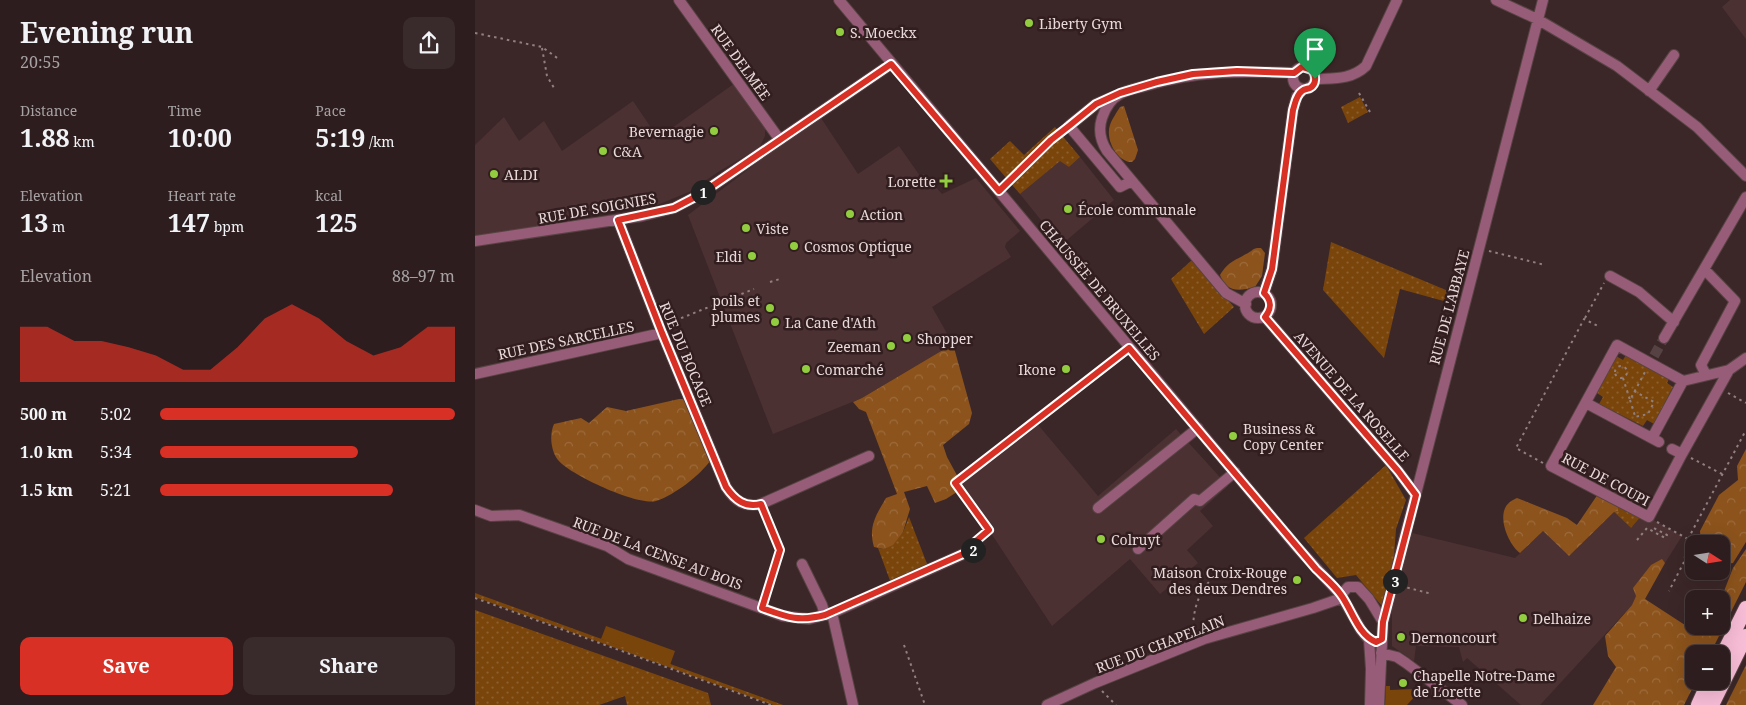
<!DOCTYPE html>
<meta charset="utf-8">
<style>
:root{--surface:#2d1d1e;--page:#392a2b;--text:#f1f3f6;--muted:#a7a2a4;--line:#483b3c;--accent:#d93025}
body{margin:0;font-family:"Noto Serif",serif;background:var(--page);color:var(--text);height:100vh;display:flex;flex-direction:column;font-size:19px;white-space:nowrap}
*{box-sizing:border-box;margin:0}
p{font-size:16px;color:var(--muted)}
.icon{flex:none;width:28px;height:28px;fill:none;stroke:currentColor;stroke-width:2;stroke-linecap:round;stroke-linejoin:round}
.map{position:relative;flex:1;overflow:hidden}
.drawer{display:flex;flex-direction:column;background:var(--surface);width:475px}
.drawer>*{flex:none}
.needle{width:32px;rotate:102deg}
.buttons{position:absolute;left:1210px;top:535px;display:grid;gap:10px}
.buttons a{display:grid;place-items:center;width:45px;height:45px;border-radius:10px;background:var(--surface);box-shadow:0 5px 20px #0002,0 0 0 1px var(--line);font-size:25px}
.pin{position:absolute;display:grid;place-items:center;width:42px;height:42px;color:#fff;margin:-51px -21px;border-radius:50% 50% 50% 0;rotate:-45deg;box-shadow:0 0 5px #0007}
.pin .icon{rotate:45deg}
.km{position:absolute;width:25px;height:25px;margin:-12px;border-radius:50%;background:#222;color:#fff;font-size:14px;line-height:25px;text-align:center}
.round{display:grid;place-items:center;flex:none;width:52px;height:52px;border-radius:10px;background:var(--page)}
.overview{display:flex;align-items:center;justify-content:space-between;height:85px;padding:0 20px}
h1{font-size:28px;font-weight:700;line-height:38px}
.metrics{display:grid;grid-template-columns:repeat(3,1fr);gap:8px;height:85px;padding:5px 20px}
.metrics div{display:grid;align-content:center}
.metrics b{font-size:25px;font-weight:700}
.metrics small{font-size:14px;font-weight:400}
.metrics p{font-size:14px}
.chart{height:140px;padding:10px 20px}
.chart p{display:flex;justify-content:space-between}
.chart svg{width:100%;height:90px;margin-top:5px;fill:var(--accent);opacity:.7}
.cta{display:flex;gap:10px;margin-top:auto;padding:10px 20px}
.cta a{flex:1;height:58px;border-radius:10px;background:var(--accent);color:#fff;font-size:20px;font-weight:700;line-height:58px;text-align:center}
.cta a+a{background:var(--page);color:var(--text)}
ul{padding:0 20px;list-style:none;font-size:16px}
li{display:grid;grid-template-columns:80px 60px 1fr;align-items:center;height:38px}
li i{height:12px;border-radius:6px;background:var(--accent)}
main{display:flex;flex:1;min-height:0}
.map>svg:first-child{display:block}
</style>
<main>
<section class="drawer">
<div class="overview"><div><h1>Evening run</h1><p>20:55</p></div><a class="round"><svg class="icon" aria-label="share" viewBox="0 0 24 24"><path d="M12 15V3M7 8l5-5 5 5M5 13v7h14v-7"/></svg></a></div>
<div class="metrics">
<div><p>Distance</p><b>1.88<small> km</small></b></div>
<div><p>Time</p><b>10:00</b></div>
<div><p>Pace</p><b>5:19<small> /km</small></b></div>
</div>
<div class="metrics">
<div><p>Elevation</p><b>13<small> m</small></b></div>
<div><p>Heart rate</p><b>147<small> bpm</small></b></div>
<div><p>kcal</p><b>125</b></div>
</div>
<div class="chart"><p><span>Elevation</span>88–97 m</p>
<svg viewBox="0 0 160 44" preserveAspectRatio="none"><path d="M0 44V17L10 17L20 24L30 24L40 27L50 31L60 38L70 38L80 27L90 13L100 6L110 13L120 24L130 31L140 27L150 17L160 17V44z"/></svg>
</div>
<ul>
<li><b>500 m</b>5:02<i style="width:100%"></i></li>
<li><b>1.0 km</b>5:34<i style="width:67%"></i></li>
<li><b>1.5 km</b>5:21<i style="width:79%"></i></li>
</ul>
<div class="cta"><a>Save</a><a>Share</a></div>
</section>
<div class="map">
<svg width="1271" height="705" viewBox="0 0 1271 705">
<defs>
<pattern id="grass-dots" width="8" height="8" patternUnits="userSpaceOnUse" patternTransform="scale(1.25)"><rect width="8" height="8" fill="#7a450b"/><path d="M2 2h.1M6 6h.1" fill="none" stroke="#8d5f2e" stroke-width="1.8" stroke-linecap="round"/></pattern>
<pattern id="forest-crowns" width="20" height="18" patternUnits="userSpaceOnUse" patternTransform="scale(1.25)"><rect width="20" height="18" fill="#8c531c"/><path d="M2 6a3 3 0 1 1 6 0M12 15a3 3 0 1 1 6 0" fill="none" stroke="#9c6b3c"/></pattern>
</defs>
<rect width="100%" height="100%" fill="#3c2728"/>
<!-- built -->
<path fill="#4c3133" d="M1255,0H1271V39L1247,7Z
M260,83L290,126V136L284,148L243,172L214,192L182,205L90,217L91,228L0,240V145L29,117L44,141L69,121L87,151L158,101L183,138Z
M346,118L383,174L424,146L445,176L449,174L467,194L501,178L545,231L531,243L530,247L536,257L457,307L478,344L387,398L298,434L213,215L308,143Z
M605,157L639,200L586,245L545,194L585,160L594,167Z
M559,420L623,496L701,429L753,486L725,511L738,526L712,550L723,563L685,594L655,559L577,626L514,530L479,482Z
M1139,512L1156,528L1168,514L1207,536L1190,563L1187,560L1161,596L1157,605L1065,705H1046L992,658L988,662L984,647L941,646L939,661L917,646V608L933,532L1040,558L1068,531L1094,556Z"/>
<!-- grass -->
<path fill="url(#grass-dots)" d="M885,97L893,112L873,123L866,107Z
M580,127L605,157L594,167L585,161L545,194L515,159L535,141L549,155Z
M856,242L978,293L976,303L925,289L909,358L848,290Z
M718,259L759,307L729,334L696,279Z
M1152,353L1195,377L1192,383L1198,387L1179,424L1172,420L1168,426L1124,404L1128,397L1122,393L1141,356L1148,360Z
M911,465L931,500L921,529L918,569L907,606L881,575L862,578L829,538Z
M1143,501L1168,514L1156,528L1139,512L1143,511Z
M434,517L454,569L417,586L403,548L409,549L428,532Z
M0,593L308,705H298L0,597Z
M0,610L233,693L236,705H152L150,696L124,705H0Z"/>
<!-- forest -->
<path fill="url(#forest-crowns)" d="M649,106L663,150L660,159L657,162C642,162 630,139 635,125C637,119 642,112 645,107Z
M782,248H786L790,253L787,276L780,287C764,291 752,293 745,275C753,262 759,261 771,254C776,252 777,249 782,248Z
M478,344L497,413L494,424L468,445L472,457L484,479L480,482L485,490L471,499L460,503L452,486L429,492L435,509L428,532L418,545L409,549L399,547C393,527 401,515 411,498L422,494L391,412L384,409L378,402L387,398Z
M204,399H209L217,403L236,460C225,475 200,495 181,501C163,506 95,475 83,460C76,451 74,435 79,424L106,418L114,423L132,407L151,411Z
M1271,449V542L1258,563L1250,564L1246,562V544H1226L1225,531L1244,495L1263,480L1262,466Z
M1123,494L1143,501V511L1139,512L1094,556L1068,531L1045,553C1033,544 1020,513 1035,502C1037,500 1040,499 1042,498L1092,518L1102,525Z
M1271,549V582L1235,654H1219V681H1221L1209,705H1118L1141,667L1133,656L1130,636L1157,605L1161,596L1158,588L1176,565L1187,559L1190,563L1170,599L1213,627L1221,630L1227,626H1246V599L1258,568Z
M1271,665V705H1251Z"/>
<!-- garden -->
<path fill="#7a450b" d="M131,626L200,651L195,665L126,639Z
M911,686H915V690L939,689L941,695L932,705H910Z"/>
<g fill="none" stroke-linecap="round" stroke-linejoin="round">
<!-- minor-tunnel -->
<path stroke="#564243" stroke-width="10" stroke-dasharray="10 5" stroke-linecap="butt" d="M1179,356L1189,338"/>
<!-- minor casing -->
<g stroke="#584344" stroke-width="12">
<path id="minor" d="M204,0L305,140
M364,0L821,546L866,595L886,630L894,640L901,642L907,639
M1021,0L1062,19L1142,66L1222,127L1271,176
M818 78a11 11 0 1 1 22 0a11 11 0 1 1-22 0Z
M841,79C859,78 876,80 891,66L922,0
M1174,91L1199,55
M640,96L621,104L594,126L645,187L657,181
M143,220L187,333L251,487C260,501 270,508 286,504L394,456
M0,241L167,216L199,208L224,195L416,64
M1229,269L1260,301L1226,365L1231,375
M1135,276L1164,292L1199,322
M770 305a13 13 0 1 1 26 0a13 13 0 1 1-26 0Z
M789,293L797,269L818,110L822,96L828,89
M771,304L751,293L632,151C625,140 623,130 627,118C630,109 636,99 645,94C652,90 663,88 670,86C723,70 765,71 819,73
M790,317L923,471L941,495
M1189,338L1271,197
M1254,370L1207,454L1174,517L1076,466L1142,345L1208,381L1254,370L1271,358
M0,374L187,333
M1111,403L1184,442
M1177,438L1208,381
M1197,449L1207,454
M623,508L723,428
M0,510L16,516L44,515L132,546L153,559L308,616L334,619L357,613L378,705
M663,549L719,499L725,501L760,472
M327,564L347,605L350,615
M866,595L873,587H883L894,599L908,622
M357,613L504,547
M894,640L896,669L895,705
M906,653L922,657L931,663L987,705
M572,705L620,683L729,639L838,608L867,598
M904,705L908,622L1068,0"/>
</g>
<!-- highway casing -->
<g stroke="#584344" stroke-width="16">
<path id="highway" d="M1246,658L1271,608
M1223,705L1234,681
M1237,705L1271,636"/>
</g>
<!-- path -->
<path stroke="#928081" stroke-width="2" stroke-dasharray="2.5 4" stroke-linecap="butt" d="M0,33L67,47L85,60
M67,48L72,76L79,88
M884,93L895,112
M532,183L586,132
M1014,251L1070,265
M295,282L305,279
M1110,318L1129,283
M194,323L279,289
M1140 372a6 6 0 1 1 12 0a6 6 0 1 1-12 0Z
M1148,378L1155,400L1170,372
M1159,391L1179,402L1173,414L1160,417
M1253,393L1271,403
M1155,400L1160,416
M1216,458L1247,474
M1068,463L1041,448L1109,319L1123,326
M1182,522L1213,539L1209,562L1194,591
M505,538L514,530L480,483L647,354
M1213,539L1271,430
M1162,540L1172,528L1190,538L1192,535L1177,527
M926,586L957,594
M0,598L296,705
M289,600L305,550L290,513
M719,633C716,617 723,592 735,581C739,577 745,573 750,569
M429,645L450,705
M627,691L641,705"/>
<!-- minor -->
<use href="#minor" stroke="#975c77" stroke-width="10"/>
<!-- highway -->
<use href="#highway" stroke="#f7bcd6" stroke-width="14"/>
</g>
<g fill="none" stroke-linecap="round" stroke-linejoin="round">
<!-- route casing -->
<g stroke="#fff" stroke-width="10">
<path id="route" d="M416,64L524,191L576,140L594,126L621,104L645,93L682,82L718,74L762,71L819,73L827,67L837,70C841,75 842,84 835,88C832,89 829,89 827,91C821,95 820,104 818,110L797,269L789,293C797,301 797,308 790,317L923,471L941,495L908,622L907,639L901,642C883,635 877,610 866,595C859,585 849,577 841,569L654,348L480,483L514,530L501,541L504,547L350,615C323,622 312,617 287,608L305,550L286,504C270,508 260,500 251,487L187,333L143,220L199,208L224,195Z"/>
</g>
<!-- route -->
<use href="#route" stroke="#d93025" stroke-width="6"/>
</g>
<!-- markers -->
<g fill="#91cd3f" stroke="#321d1f" stroke-width="2">
<circle cx="554" cy="23" r="5"/>
<circle cx="365" cy="32" r="5"/>
<circle cx="239" cy="131" r="5"/>
<circle cx="128" cy="151" r="5"/>
<circle cx="19" cy="174" r="5"/>
<path d="M468.5 173.5h5v5h5v5h-5v5h-5v-5h-5v-5h5z"/>
<circle cx="593" cy="209" r="5"/>
<circle cx="375" cy="214" r="5"/>
<circle cx="271" cy="228" r="5"/>
<circle cx="319" cy="246" r="5"/>
<circle cx="277" cy="256" r="5"/>
<circle cx="295" cy="308" r="5"/>
<circle cx="300" cy="322" r="5"/>
<circle cx="432" cy="338" r="5"/>
<circle cx="416" cy="346" r="5"/>
<circle cx="331" cy="369" r="5"/>
<circle cx="591" cy="369" r="5"/>
<circle cx="758" cy="436" r="5"/>
<circle cx="626" cy="539" r="5"/>
<circle cx="822" cy="580" r="5"/>
<circle cx="1048" cy="618" r="5"/>
<circle cx="926" cy="637" r="5"/>
<circle cx="928" cy="683" r="5"/>
</g>
<g text-anchor="middle" dominant-baseline="central" stroke-width="5" stroke-linejoin="round" paint-order="stroke">
<!-- poi labels -->
<g font-size="14" fill="#e8d9da" stroke="#321d1f" text-anchor="start">
<text x="564" y="23">Liberty Gym</text>
<text x="375" y="32">S. Moeckx</text>
<text x="229" y="131" text-anchor="end">Bevernagie</text>
<text x="138" y="151">C&amp;A</text>
<text x="29" y="174">ALDI</text>
<text x="461" y="181" text-anchor="end">Lorette</text>
<text x="603" y="209">École communale</text>
<text x="385" y="214">Action</text>
<text x="281" y="228">Viste</text>
<text x="329" y="246">Cosmos Optique</text>
<text x="267" y="256" text-anchor="end">Eldi</text>
<text x="285" y="300" text-anchor="end">poils et<tspan x="285" dy="16">plumes</tspan></text>
<text x="310" y="322">La Cane d'Ath</text>
<text x="442" y="338">Shopper</text>
<text x="406" y="346" text-anchor="end">Zeeman</text>
<text x="341" y="369">Comarché</text>
<text x="581" y="369" text-anchor="end">Ikone</text>
<text x="768" y="428">Business &amp;<tspan x="768" dy="16">Copy Center</tspan></text>
<text x="636" y="539">Colruyt</text>
<text x="812" y="572" text-anchor="end">Maison Croix-Rouge<tspan x="812" dy="16">des deux Dendres</tspan></text>
<text x="1058" y="618">Delhaize</text>
<text x="936" y="637">Dernoncourt</text>
<text x="938" y="675">Chapelle Notre-Dame<tspan x="938" dy="16">de Lorette</tspan></text>
</g>
<!-- street labels -->
<g font-size="14" fill="#e8d9da" stroke="#321d1f">
<text transform="translate(266 62) rotate(54)">RUE DELMÉE</text>
<text transform="translate(122 208) rotate(-10)">RUE DE SOIGNIES</text>
<text transform="translate(625 290) rotate(50)">CHAUSSÉE DE BRUXELLES</text>
<text transform="translate(974 307) rotate(-75)">RUE DE L'ABBAYE</text>
<text transform="translate(91 340) rotate(-12)">RUE DES SARCELLES</text>
<text transform="translate(211 354) rotate(67)">RUE DU BOCAGE</text>
<text transform="translate(877 396) rotate(49)">AVENUE DE LA ROSELLE</text>
<text transform="translate(1131 479) rotate(28)">RUE DE COUPI</text>
<text transform="translate(183 553) rotate(21)">RUE DE LA CENSE AU BOIS</text>
<text transform="translate(685 644) rotate(-21)">RUE DU CHAPELAIN</text>
</g>
</g>
</svg>
<div class="buttons">
<a><svg class="needle" viewBox="-14 -14 28 28"><path d="M0-13l5 13h-10z" fill="#e53935"/><path d="M0 13l5-13h-10z" fill="#a7a2a4"/></svg></a>
<a>+</a>
<a>−</a>
</div>
<div class="pin" style="left:840px;top:79px;background:#1e9e55"><svg class="icon" aria-label="arrive" viewBox="0 0 24 24"><path d="M6 21V4h12l-3 4 3 4H6"/></svg></div>
<b class="km" style="left:228px;top:192px">1</b>
<b class="km" style="left:498px;top:550px">2</b>
<b class="km" style="left:920px;top:581px">3</b>
</div>
</main>
